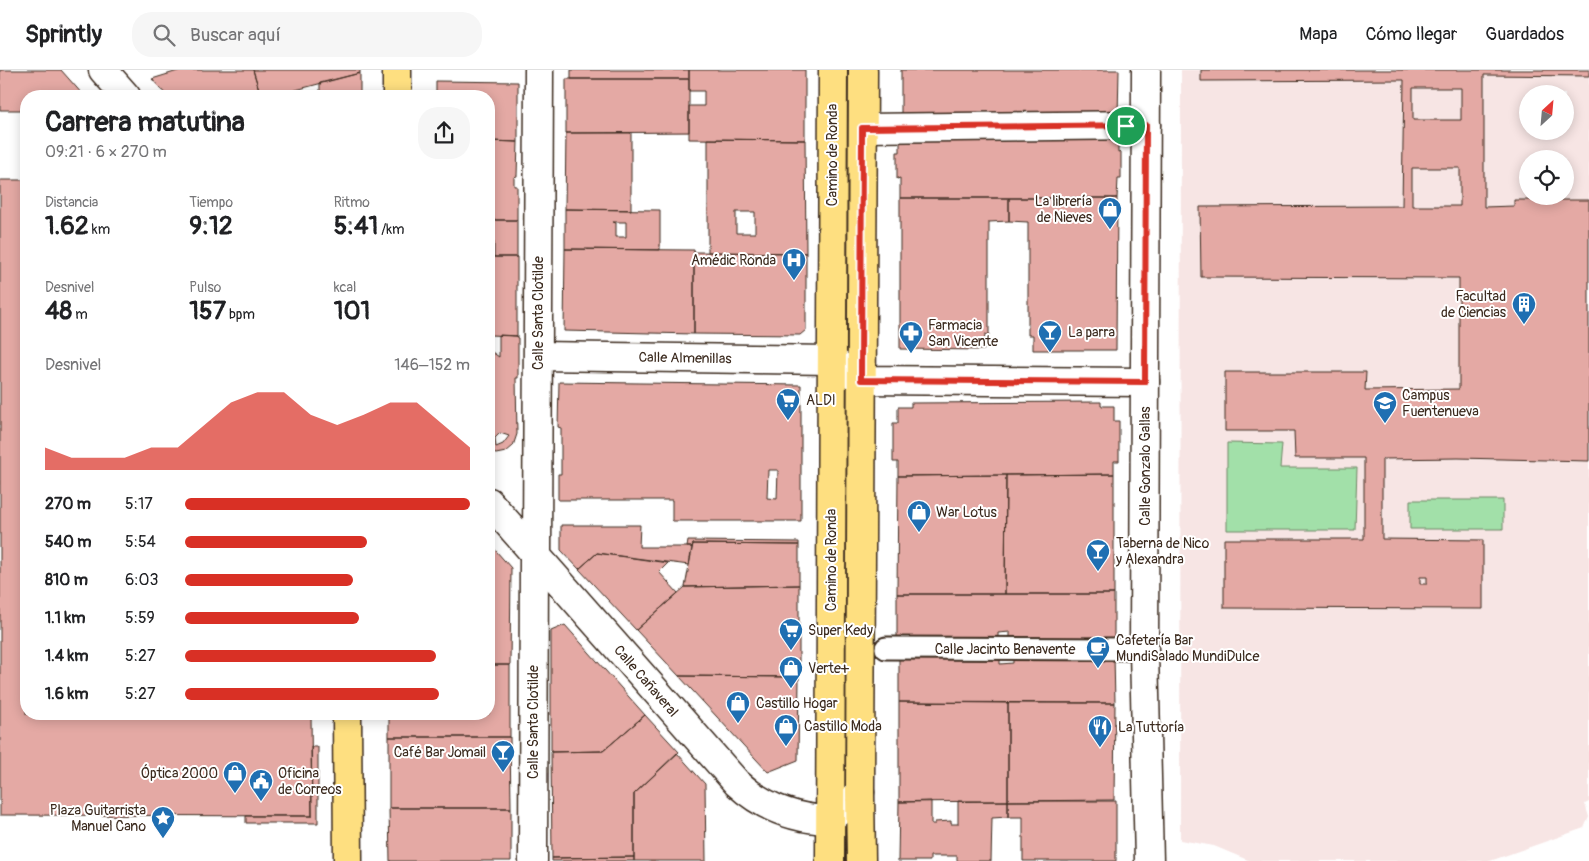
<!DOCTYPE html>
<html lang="es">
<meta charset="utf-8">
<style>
:root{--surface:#fff;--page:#f6f6f6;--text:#202124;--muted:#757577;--line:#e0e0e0;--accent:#d93025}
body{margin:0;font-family:Pangolin,sans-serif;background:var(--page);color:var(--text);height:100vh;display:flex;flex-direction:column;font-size:19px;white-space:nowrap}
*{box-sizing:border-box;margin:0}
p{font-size:16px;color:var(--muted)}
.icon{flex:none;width:28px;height:28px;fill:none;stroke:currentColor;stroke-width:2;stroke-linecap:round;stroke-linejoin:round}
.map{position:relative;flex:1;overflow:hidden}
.side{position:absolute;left:20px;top:20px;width:475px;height:630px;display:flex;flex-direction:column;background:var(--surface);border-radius:20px;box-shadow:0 2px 12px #0003}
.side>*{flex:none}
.needle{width:32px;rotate:26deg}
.controls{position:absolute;left:1519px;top:15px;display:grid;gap:10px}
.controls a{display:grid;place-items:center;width:55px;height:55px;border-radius:50%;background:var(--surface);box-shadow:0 2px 12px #0003;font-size:25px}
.pin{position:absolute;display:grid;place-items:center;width:42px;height:42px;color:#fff;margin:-21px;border:2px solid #fff;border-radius:50%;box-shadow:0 1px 5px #0007}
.round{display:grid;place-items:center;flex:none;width:52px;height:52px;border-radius:20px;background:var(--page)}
.overview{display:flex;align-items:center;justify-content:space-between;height:85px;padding:0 25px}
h1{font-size:28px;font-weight:700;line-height:38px}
.stats{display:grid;grid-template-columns:repeat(3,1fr);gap:8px;height:85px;padding:5px 25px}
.stats div{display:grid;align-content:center}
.stats b{font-size:25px;font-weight:700}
.stats small{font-size:14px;font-weight:400}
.stats p{font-size:14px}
.chart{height:140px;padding:10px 25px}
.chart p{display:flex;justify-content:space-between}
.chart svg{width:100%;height:90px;margin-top:5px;fill:var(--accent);opacity:.7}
ul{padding:0 25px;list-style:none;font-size:16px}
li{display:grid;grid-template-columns:80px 60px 1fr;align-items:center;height:38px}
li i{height:12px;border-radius:6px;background:var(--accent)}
header{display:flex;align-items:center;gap:30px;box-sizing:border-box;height:70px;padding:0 25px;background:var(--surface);border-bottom:1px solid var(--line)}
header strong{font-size:24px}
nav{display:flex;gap:28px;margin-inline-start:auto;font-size:18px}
.search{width:350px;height:45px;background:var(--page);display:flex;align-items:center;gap:12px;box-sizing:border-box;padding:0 18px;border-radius:20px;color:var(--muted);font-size:19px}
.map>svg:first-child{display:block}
</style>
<header>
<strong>Sprintly</strong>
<div class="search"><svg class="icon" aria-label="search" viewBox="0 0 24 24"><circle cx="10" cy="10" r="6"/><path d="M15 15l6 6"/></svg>Buscar aquí</div>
<nav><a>Mapa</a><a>Cómo llegar</a><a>Guardados</a></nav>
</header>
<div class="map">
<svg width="1589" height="791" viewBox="0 0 1589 791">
<rect width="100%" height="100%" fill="#fff"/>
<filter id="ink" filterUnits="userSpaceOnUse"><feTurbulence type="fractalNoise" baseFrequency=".02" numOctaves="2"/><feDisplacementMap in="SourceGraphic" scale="10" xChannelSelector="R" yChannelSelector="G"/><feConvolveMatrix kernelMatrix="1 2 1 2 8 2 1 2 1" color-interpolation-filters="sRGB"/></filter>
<g filter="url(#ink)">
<!-- built -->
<path fill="#f7e5e4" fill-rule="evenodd" d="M1181,0H1589V732L1585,734L1589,747L1584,758L1490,791H1250L1214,776L1180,770ZM1528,24H1565V61H1528ZM1528,89H1565V126H1528Z"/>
<!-- green -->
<path fill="#a2e0a9" stroke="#6e8564" d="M1227,373L1282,374L1280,398H1357L1355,460H1227Z
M1410,430H1503V459H1410Z"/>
<!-- building -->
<path fill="#e4a9a4" stroke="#3b2a1e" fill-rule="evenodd" d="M0,0H61L84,26H26V40H0Z
M181,0H253L261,26H190L186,23L182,26H167L152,9Z
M253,0H360V3L273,26H261Z
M571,0H689V9H571Z
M689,0H805V70L689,69V36H704V21H689Z
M901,0H1119L1118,47L901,46Z
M1201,0H1589V6L1484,5V137L1514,136V130H1589V391L1458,388L1382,389V469L1483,470V539L1224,538V469H1364V388H1295L1294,361H1225V302H1366L1365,320L1459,319V208L1201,207L1200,137L1402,136L1404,10L1201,11ZM1413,18H1461V50H1413ZM1412,98H1460V136H1412ZM1420,507H1427V514H1420Z
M360,3V26H320V13Z
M566,9H689V62L566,63Z
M436,11L518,12V72L489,71V26H436Z
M290,22L291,26H273Z
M566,63H631V140L565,139Z
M900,68L1118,69V83L1121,82V109H1118L1117,128H900V108L897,109V82H900Z
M708,69L805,70L806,183L708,182ZM736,142H755V163H736Z
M489,71L518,72L517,106L514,107V116H517V150H489Z
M0,110H26V644H311L312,746L0,745Z
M900,128H1009V151L989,152V265L985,264L984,280L900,279Z
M1009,128H1117L1116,280H1033V265H1028V152L1009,151Z
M565,139L660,140V180L565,179ZM613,152H626V167H616V153Z
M489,150H517V187H494V172H489Z
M565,179L694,180V264L564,261Z
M694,182L806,183V260L800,265L694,264Z
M489,187H517V266L489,265Z
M499,265L517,266V268H518V308H516L517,364L513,376L506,382L496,384L489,382V280L499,287ZM500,363L509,366L503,374L496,377L495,368Z
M559,312L801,315V451H672V430H558V404H561V358L558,357ZM768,400H778L777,429L767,428Z
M1101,332V336H1114V351H1119V391H1114V404L898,406V392H893V353H898V337H911V333Z
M1114,404V524H1005L1006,405Z
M1006,405L1005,524H897L898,406Z
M561,455H640L639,477H692L689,495L597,483L579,499L561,480Z
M688,471L799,472V475L693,474L692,477H687Z
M489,473L511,498L510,595H489Z
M693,474L799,475V515L685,517Z
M597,483L668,493L659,502L678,523L636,560L579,499Z
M799,515V607L679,606L636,560L685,517Z
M897,524H1114V571H1010V562L998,563V571L897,570Z
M565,555L645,645L603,681L551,682V561Z
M899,585L1000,586V594L1013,593V586H1114L1115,633L899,632Z
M489,595H510V667H389V644H489Z
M679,606L799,607L798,690L768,702Z
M899,632L1008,633V731L899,732Z
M1008,633H1115L1114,730L1008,731Z
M645,645L679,682L634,724V787L552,788L551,682L603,681Z
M389,667H510L511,738H389Z
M311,677H318V753H246V746H312Z
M677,683L705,714L706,791H634V724Z
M931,731V754H935V752L951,751V754H958V731H1008V747L992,748L991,791H957V786H930V791H898L899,732Z
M1008,731H1116V791H1023V747H1008Z
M389,738H511V791H390Z
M634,787V791H552V788Z"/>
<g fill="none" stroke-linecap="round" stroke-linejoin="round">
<!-- pedestrian casing -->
<g stroke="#3b2a1e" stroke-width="25">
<path id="pedestrian" d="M886,578L1124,579"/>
</g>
<!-- minor casing -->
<g stroke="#3b2a1e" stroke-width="31">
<path id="minor" d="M863,58L1146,55
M533,791L534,483"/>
</g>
<!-- tertiary casing -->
<g stroke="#3b2a1e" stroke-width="31">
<path id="tertiary" d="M538,286L832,290L861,310L1145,312
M489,432L737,713C763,737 794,749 829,750L860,722
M537,487L539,0"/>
</g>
<!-- secondary casing -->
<g stroke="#3b2a1e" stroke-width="31">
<path id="secondary" d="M103,0L126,26
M1146,0L1144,581L1149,791"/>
</g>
<!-- primary casing -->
<g stroke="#3b2a1e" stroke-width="31">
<path id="primary" d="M397,0V26
M347,644L348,791
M830,791L833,0
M861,791L860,722L863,0"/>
</g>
<!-- pedestrian -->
<use href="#pedestrian" stroke="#fff" stroke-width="21"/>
<!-- minor -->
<use href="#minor" stroke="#fff" stroke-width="28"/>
<!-- tertiary -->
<use href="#tertiary" stroke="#fff" stroke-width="28"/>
<!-- secondary -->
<use href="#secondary" stroke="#fff" stroke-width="28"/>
<!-- primary -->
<use href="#primary" stroke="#fedf80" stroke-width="28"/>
</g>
</g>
<g fill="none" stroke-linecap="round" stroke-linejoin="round" filter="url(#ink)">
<!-- route casing -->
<g stroke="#fff" stroke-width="10">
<path id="route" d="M1146,55L1145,312L861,310L862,58Z"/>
</g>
<!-- route -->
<use href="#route" stroke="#d93025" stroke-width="6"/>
</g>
<!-- icons -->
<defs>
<g id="shop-pin" transform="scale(1.25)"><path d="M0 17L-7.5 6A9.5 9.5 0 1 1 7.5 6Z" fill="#1f6fb2" stroke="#fff"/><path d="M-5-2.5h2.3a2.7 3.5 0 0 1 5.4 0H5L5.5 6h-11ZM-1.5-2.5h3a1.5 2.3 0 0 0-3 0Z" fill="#fff"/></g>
<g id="hospital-pin" transform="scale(1.25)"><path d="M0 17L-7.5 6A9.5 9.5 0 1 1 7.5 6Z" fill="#1f6fb2" stroke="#fff"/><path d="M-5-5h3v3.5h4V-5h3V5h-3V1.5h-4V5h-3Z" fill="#fff"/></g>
<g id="building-pin" transform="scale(1.25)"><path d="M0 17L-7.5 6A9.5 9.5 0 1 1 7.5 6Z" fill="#1f6fb2" stroke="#fff"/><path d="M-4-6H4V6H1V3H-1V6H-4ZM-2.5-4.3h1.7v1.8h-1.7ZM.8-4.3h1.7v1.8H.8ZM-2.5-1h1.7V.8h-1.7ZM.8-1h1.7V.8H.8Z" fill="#fff"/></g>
<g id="bar-pin" transform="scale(1.25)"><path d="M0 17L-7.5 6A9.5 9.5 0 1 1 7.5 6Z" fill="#1f6fb2" stroke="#fff"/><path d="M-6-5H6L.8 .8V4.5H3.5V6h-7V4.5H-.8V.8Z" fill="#fff"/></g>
<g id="pharmacy-pin" transform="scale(1.25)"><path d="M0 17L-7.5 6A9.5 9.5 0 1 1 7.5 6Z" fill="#1f6fb2" stroke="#fff"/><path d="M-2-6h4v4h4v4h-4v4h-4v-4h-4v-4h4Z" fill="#fff"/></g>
<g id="supermarket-pin" transform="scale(1.25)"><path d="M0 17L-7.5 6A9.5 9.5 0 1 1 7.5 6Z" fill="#1f6fb2" stroke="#fff"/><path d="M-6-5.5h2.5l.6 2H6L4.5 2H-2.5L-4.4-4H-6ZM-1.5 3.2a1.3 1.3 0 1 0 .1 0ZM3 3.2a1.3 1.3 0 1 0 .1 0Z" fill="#fff"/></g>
<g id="university-pin" transform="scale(1.25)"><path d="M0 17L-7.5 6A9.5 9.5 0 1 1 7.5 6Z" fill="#1f6fb2" stroke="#fff"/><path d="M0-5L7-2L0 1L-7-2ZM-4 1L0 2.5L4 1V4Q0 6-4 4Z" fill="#fff"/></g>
<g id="cafe-pin" transform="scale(1.25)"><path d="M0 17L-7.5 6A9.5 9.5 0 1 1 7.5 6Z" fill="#1f6fb2" stroke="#fff"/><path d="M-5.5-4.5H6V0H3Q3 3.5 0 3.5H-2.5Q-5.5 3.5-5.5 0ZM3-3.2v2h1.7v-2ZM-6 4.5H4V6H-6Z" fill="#fff"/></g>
<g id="restaurant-pin" transform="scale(1.25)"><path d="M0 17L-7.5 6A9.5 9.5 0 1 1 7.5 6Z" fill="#1f6fb2" stroke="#fff"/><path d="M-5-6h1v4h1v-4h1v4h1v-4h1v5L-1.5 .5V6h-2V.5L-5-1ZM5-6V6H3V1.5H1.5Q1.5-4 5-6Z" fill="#fff"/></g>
<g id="civic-pin" transform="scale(1.25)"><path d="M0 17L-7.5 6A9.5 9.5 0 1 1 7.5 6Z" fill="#1f6fb2" stroke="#fff"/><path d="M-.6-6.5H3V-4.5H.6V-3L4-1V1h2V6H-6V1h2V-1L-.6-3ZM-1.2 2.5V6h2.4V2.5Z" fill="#fff"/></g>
<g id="sight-pin" transform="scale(1.25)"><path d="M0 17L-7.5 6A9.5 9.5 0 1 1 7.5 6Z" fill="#1f6fb2" stroke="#fff"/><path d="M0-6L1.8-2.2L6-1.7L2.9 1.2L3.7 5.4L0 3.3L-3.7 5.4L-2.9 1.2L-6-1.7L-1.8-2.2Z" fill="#fff"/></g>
</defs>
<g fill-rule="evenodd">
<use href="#shop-pin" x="1110" y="139"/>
<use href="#hospital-pin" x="794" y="190"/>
<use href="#building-pin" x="1524" y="234"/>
<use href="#bar-pin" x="1050" y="262"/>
<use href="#pharmacy-pin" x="911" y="263"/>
<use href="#supermarket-pin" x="788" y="330"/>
<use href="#university-pin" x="1385" y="333"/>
<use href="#shop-pin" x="919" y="442"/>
<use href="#bar-pin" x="1098" y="481"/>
<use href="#supermarket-pin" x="791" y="560"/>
<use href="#cafe-pin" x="1098" y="578"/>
<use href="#shop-pin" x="791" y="598"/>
<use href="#shop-pin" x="738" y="633"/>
<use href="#shop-pin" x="786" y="656"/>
<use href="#restaurant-pin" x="1100" y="657"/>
<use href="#bar-pin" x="503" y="682"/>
<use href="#shop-pin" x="235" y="703"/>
<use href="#civic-pin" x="261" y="711"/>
<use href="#sight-pin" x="163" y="748"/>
</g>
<g text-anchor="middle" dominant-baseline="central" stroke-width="4" stroke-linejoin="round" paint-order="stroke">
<!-- street labels -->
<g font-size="14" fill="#3b2a1e" stroke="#fff">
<text transform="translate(832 85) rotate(-90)">Camino de Ronda</text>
<text transform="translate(538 243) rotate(-90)">Calle Santa Clotilde</text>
<text transform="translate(685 288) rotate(1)">Calle Almenillas</text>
<text transform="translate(1145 396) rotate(-90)">Calle Gonzalo Gallas</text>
<text transform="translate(831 490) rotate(-90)">Camino de Ronda</text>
<text x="1005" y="579">Calle Jacinto Benavente</text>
<text transform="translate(646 611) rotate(49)">Calle Cañaveral</text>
<text transform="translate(533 652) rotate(-90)">Calle Santa Clotilde</text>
</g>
<!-- poi labels -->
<g font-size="14" fill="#3b2a1e" stroke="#fff" text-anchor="start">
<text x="1092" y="131" text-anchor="end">La librería<tspan x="1092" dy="16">de Nieves</tspan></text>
<text x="776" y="190" text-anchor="end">Amédic Ronda</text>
<text x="1506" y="226" text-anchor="end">Facultad<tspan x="1506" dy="16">de Ciencias</tspan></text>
<text x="928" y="255">Farmacia<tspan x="928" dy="16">San Vicente</tspan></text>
<text x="1068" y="262">La parra</text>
<text x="1402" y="325">Campus<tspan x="1402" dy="16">Fuentenueva</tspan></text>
<text x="806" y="330">ALDI</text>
<text x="936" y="442">War Lotus</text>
<text x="1116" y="473">Taberna de Nico<tspan x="1116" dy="16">y Alexandra</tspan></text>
<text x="808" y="560">Super Kedy</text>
<text x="1116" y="570">Cafetería Bar<tspan x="1116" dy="16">MundiSalado MundiDulce</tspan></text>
<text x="808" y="598">Verte+</text>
<text x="756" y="633">Castillo Hogar</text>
<text x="804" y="656">Castillo Moda</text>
<text x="1118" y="657">La Tuttoría</text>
<text x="486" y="682" text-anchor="end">Café Bar Jomail</text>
<text x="218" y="703" text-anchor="end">Óptica 2000</text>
<text x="278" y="703">Oficina<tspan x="278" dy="16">de Correos</tspan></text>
<text x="146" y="740" text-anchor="end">Plaza Guitarrista<tspan x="146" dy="16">Manuel Cano</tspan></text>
</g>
</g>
</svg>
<div class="controls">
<a><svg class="needle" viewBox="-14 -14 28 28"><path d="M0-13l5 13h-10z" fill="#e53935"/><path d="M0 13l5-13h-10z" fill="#757577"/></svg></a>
<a><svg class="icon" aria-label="locate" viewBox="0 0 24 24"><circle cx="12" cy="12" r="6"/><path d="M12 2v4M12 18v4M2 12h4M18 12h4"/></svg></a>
</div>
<div class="pin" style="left:1126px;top:56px;background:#1e9e55"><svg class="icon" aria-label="arrive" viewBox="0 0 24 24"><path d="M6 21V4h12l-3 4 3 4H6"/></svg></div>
<section class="side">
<div class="overview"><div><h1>Carrera matutina</h1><p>09:21 · 6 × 270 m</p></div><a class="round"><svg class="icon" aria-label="share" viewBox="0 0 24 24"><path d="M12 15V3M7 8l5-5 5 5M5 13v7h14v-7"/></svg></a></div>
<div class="stats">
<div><p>Distancia</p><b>1.62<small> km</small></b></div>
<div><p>Tiempo</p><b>9:12</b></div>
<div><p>Ritmo</p><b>5:41<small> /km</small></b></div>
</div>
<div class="stats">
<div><p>Desnivel</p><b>48<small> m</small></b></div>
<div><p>Pulso</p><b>157<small> bpm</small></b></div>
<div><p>kcal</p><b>101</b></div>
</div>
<div class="chart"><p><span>Desnivel</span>146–152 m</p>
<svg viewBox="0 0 160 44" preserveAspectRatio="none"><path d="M0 44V33L10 38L20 38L30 38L40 33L50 33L60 22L70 11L80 6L90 6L100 17L110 22L120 17L130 11L140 11L150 22L160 33V44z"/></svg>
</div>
<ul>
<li><b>270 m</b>5:17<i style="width:100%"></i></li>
<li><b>540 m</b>5:54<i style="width:64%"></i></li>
<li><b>810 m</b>6:03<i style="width:59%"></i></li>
<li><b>1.1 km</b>5:59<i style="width:61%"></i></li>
<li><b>1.4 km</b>5:27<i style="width:88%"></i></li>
<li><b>1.6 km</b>5:27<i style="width:89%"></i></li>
</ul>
</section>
</div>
